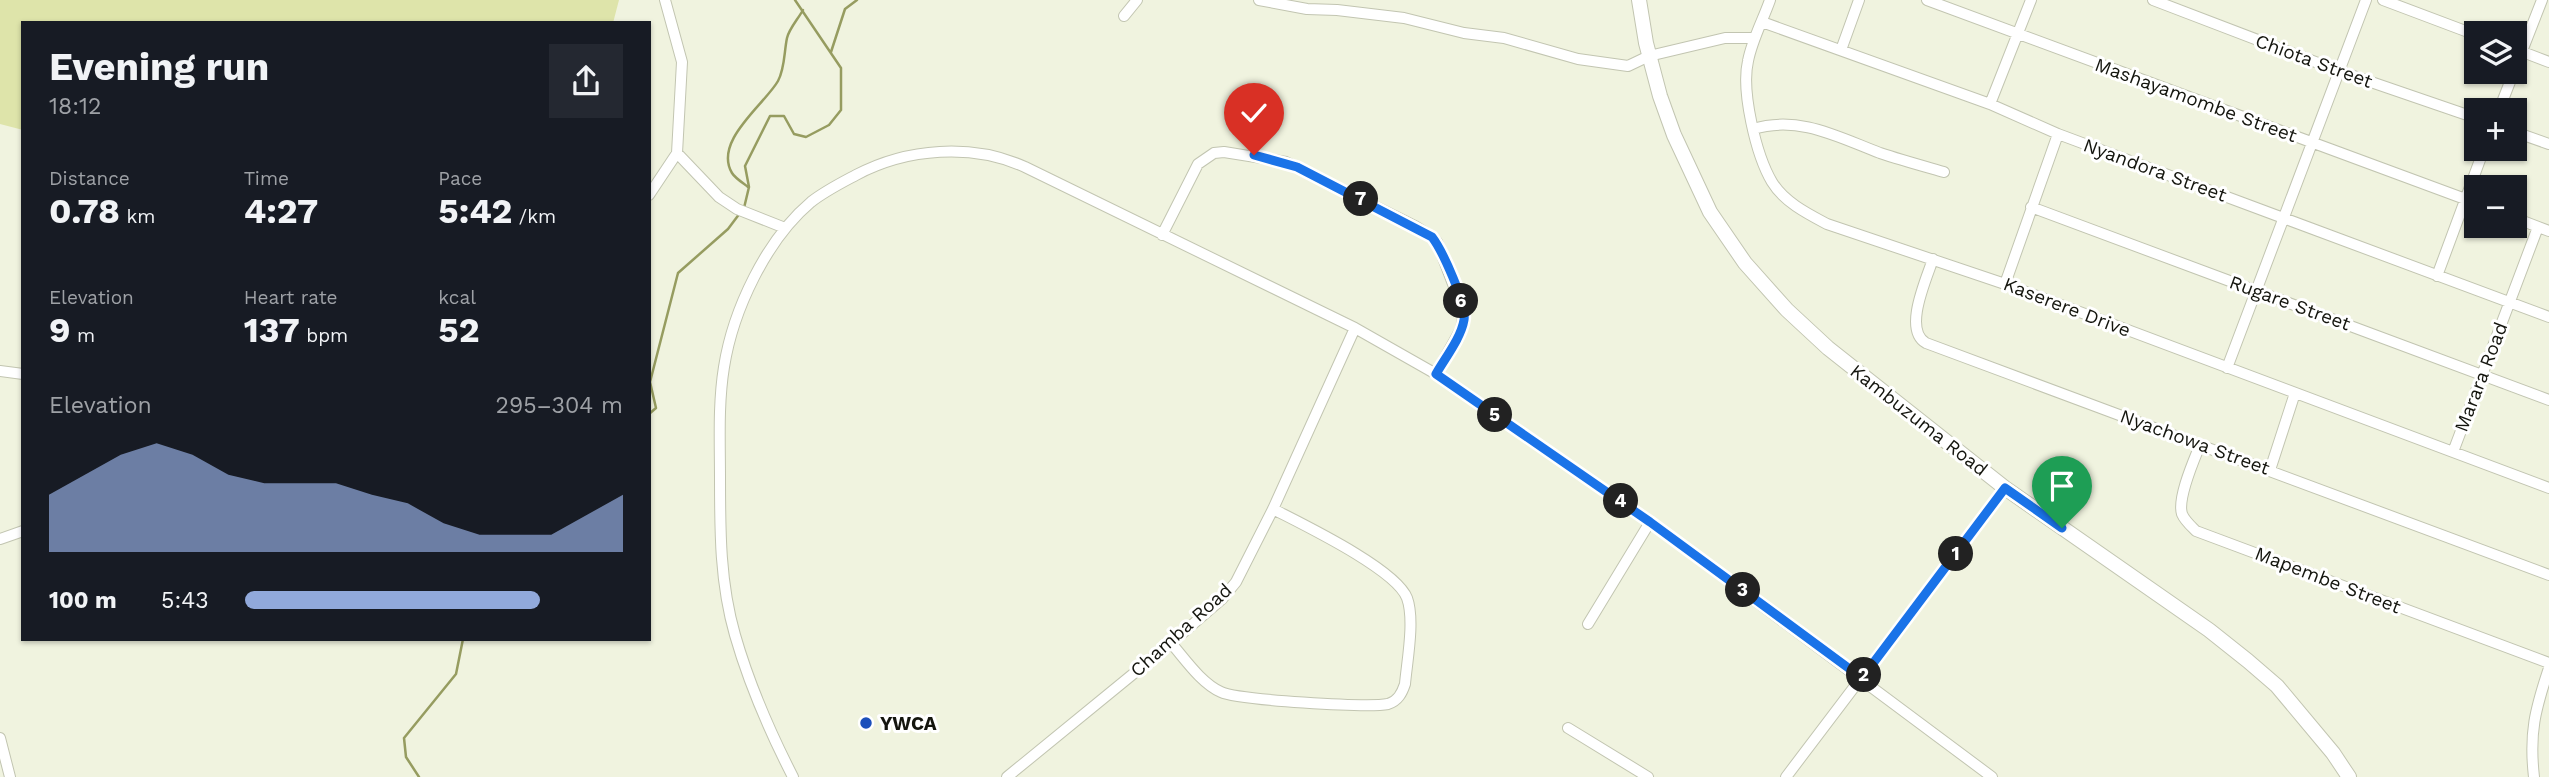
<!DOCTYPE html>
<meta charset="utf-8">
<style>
:root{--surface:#171b24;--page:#242831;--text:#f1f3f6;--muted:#9ea1a6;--accent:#91a9db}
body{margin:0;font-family:"Work Sans",sans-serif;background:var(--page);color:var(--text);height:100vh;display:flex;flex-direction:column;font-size:26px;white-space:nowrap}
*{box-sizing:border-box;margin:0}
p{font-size:23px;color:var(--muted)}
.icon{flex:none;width:38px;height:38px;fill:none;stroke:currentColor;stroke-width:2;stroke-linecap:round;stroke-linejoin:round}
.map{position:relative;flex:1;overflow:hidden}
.side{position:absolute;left:21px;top:21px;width:630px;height:620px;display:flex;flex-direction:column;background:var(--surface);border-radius:0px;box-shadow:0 2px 5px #0004}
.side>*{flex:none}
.tools{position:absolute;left:2464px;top:21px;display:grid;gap:14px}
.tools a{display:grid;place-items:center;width:63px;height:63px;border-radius:0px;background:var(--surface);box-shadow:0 2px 5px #0004;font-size:35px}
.pin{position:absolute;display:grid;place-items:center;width:60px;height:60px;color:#fff;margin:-72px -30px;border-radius:50% 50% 50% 0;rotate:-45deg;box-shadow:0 0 7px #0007}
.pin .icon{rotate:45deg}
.km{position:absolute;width:35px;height:35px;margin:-18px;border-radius:50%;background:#222;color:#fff;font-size:19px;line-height:35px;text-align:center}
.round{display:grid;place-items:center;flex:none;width:74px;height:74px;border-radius:0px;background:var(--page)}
.headline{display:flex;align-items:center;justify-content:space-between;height:119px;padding:0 28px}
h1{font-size:38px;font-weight:700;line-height:52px}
.metrics{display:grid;grid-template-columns:repeat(3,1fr);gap:10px;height:119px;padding:7px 28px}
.metrics div{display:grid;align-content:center}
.metrics b{font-size:35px;font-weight:700}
.metrics small{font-size:19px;font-weight:400}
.metrics p{font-size:19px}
.chart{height:196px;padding:14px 28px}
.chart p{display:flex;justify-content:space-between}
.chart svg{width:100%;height:126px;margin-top:7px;fill:var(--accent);opacity:.7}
ul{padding:0 28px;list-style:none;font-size:23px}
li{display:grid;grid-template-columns:112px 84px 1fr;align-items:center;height:52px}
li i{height:18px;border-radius:9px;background:var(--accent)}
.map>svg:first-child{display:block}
</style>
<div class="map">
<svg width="2549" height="777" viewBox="0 0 2549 777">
<rect width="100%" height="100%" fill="#f0f3df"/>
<!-- green -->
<path fill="#dee4aa" d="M0,0H619L613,23H23V130L0,124Z"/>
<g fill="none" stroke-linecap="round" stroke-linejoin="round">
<!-- stream -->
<path stroke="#969c60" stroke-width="2.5" d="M831,52L845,9L857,0
M748,187C743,183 735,178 732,173C713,141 765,104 778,81C785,68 784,52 787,38C789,29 798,19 803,10
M744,208L749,187L745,166L770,116H784L794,134L806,137L829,125L841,110V68L795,0
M649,414L656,408L650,382L678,273L728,229L740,213
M419,777L406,757L404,738L456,674L463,639"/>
<!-- street casing -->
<g stroke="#c2c5b1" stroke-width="12">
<path id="street" d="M1259,0L1307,9L1337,10L1404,18L1464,33L1504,38L1578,59L1628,66L1649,56L1725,38H1755
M1770,0C1763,20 1752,40 1748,61C1741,91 1756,155 1772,182C1784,202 1808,214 1827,224L2005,284L2549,488
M1927,0L2476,203
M2153,0L2339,71L2476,118
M2383,0L2476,35
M1124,16L1137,0
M1762,22L1990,104L2058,134L2549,317
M2515,49L2549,62
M1841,50L1859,0
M1990,104L2031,0
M2499,110L2542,0
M1753,129C1799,115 1838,137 1880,153C1901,160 1923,166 1944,172
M2515,132L2549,144
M677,153L719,197L737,209L785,228
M649,195L677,153L682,62L665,0
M2031,207L2549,400
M2515,218L2549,231
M1162,235L1198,164L1214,153L1224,152L1286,162L1415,226L1432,237L1437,242L1464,313L1461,329L1436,374
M1933,259C1926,280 1903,330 1926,343L2549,575
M2437,276L2484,149
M2005,284L2058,134
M2227,368L2366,0
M0,371L23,374
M2200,445C2194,460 2177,498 2182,514C2185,521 2191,526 2196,531L2549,663
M2453,452L2538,227
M2270,470L2295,393
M0,539L23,531
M1588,624L1650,522
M1171,643C1185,659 1201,683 1221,692C1238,700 1368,708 1388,704C1398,701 1402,693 1405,684C1407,661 1415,620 1407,598C1396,569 1302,524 1273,509
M1568,728L1648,777
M0,738L10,777
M793,777C770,732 749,684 735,635C720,583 720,532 720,478C720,442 718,404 724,367C733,310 766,240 811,202C825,191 841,183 856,175C907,148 972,143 1025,167L1355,328L1436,374L1650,522L1992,777
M1007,777L1171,643L1222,599L1236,582L1273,509L1355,328
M1786,777L2005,488
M2534,777C2529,733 2535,710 2549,668"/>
</g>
<!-- secondary casing -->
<g stroke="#c2c5b1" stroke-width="16">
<path id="secondary" d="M1639,0L1646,43L1660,96L1674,135L1710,212L1745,263L1787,310L1828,348L2005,488L2209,630L2248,661L2277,686L2333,753L2349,777"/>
</g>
<!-- street -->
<use href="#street" stroke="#fff" stroke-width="10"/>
<!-- secondary -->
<use href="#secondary" stroke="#fff" stroke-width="14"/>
</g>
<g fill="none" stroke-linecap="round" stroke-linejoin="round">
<!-- route casing -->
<g stroke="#fff" stroke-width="14">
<path id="route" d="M1254,155L1297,167L1432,237C1442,250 1467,304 1464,320C1461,338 1445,358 1436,374L1650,522L1862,678L2005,488L2062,528"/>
</g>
<!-- route -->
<use href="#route" stroke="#1a73e8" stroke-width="9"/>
</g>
<!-- markers -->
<circle fill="#1b4fbb" stroke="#fff" stroke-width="2.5" cx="866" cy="723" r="7"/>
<g text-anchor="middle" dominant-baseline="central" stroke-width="6" stroke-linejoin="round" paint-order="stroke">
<!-- street labels -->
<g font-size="19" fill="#14150e" stroke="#fff">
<text transform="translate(2314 61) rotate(20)">Chiota Street</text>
<text transform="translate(2196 100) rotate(20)">Mashayamombe Street</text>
<text transform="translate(2155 170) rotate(20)">Nyandora Street</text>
<text transform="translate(2290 303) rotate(20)">Rugare Street</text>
<text transform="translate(2067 307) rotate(21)">Kaserere Drive</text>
<text transform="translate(2481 377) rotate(-69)">Marara Road</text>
<text transform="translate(1919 420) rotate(38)">Kambuzuma Road</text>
<text transform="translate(2195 442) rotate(20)">Nyachowa Street</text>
<text transform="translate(2328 580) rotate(21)">Mapembe Street</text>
<text transform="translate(1181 630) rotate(-42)">Chamba Road</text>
</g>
<!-- poi labels -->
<g font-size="19" font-weight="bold" fill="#14150e" stroke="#fff" text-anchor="start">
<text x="880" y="723">YWCA</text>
</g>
</g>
</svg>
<div class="tools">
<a><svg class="icon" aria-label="layers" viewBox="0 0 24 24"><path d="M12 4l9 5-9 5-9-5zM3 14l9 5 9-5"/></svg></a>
<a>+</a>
<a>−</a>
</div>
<div class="pin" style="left:2062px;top:528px;background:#1e9e55"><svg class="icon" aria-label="arrive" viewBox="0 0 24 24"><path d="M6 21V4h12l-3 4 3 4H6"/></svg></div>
<div class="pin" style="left:1254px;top:155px;background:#d93025"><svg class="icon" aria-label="check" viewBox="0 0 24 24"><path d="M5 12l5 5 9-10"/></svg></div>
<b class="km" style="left:1956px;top:554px">1</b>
<b class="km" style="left:1864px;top:675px">2</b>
<b class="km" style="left:1743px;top:590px">3</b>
<b class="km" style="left:1621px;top:501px">4</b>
<b class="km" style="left:1495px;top:415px">5</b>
<b class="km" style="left:1461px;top:301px">6</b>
<b class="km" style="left:1361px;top:199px">7</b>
<section class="side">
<div class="headline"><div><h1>Evening run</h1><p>18:12</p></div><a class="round"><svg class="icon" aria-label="share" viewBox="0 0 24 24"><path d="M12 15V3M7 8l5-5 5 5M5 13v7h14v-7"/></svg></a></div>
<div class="metrics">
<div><p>Distance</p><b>0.78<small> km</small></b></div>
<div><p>Time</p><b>4:27</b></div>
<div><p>Pace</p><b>5:42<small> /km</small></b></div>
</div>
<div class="metrics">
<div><p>Elevation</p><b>9<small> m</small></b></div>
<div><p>Heart rate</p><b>137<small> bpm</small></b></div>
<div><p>kcal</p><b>52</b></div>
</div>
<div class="chart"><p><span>Elevation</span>295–304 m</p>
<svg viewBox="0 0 160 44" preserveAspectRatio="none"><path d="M0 44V24L10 17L20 10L30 6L40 10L50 17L60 20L70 20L80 20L90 24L100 27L110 34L120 38L130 38L140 38L150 31L160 24V44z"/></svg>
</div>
<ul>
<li><b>100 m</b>5:43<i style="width:78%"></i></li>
</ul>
</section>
</div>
